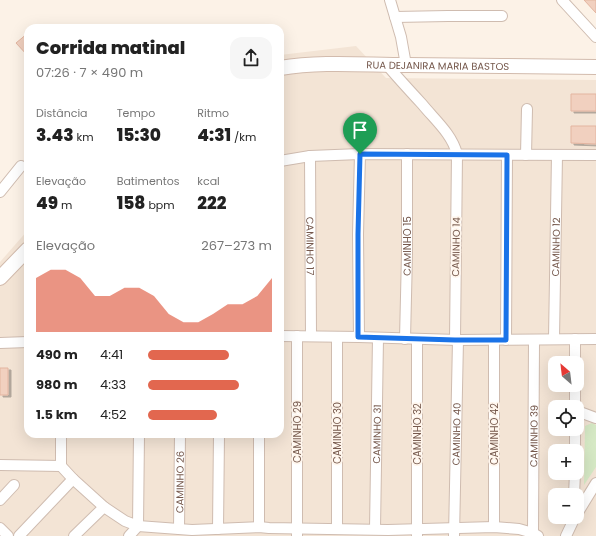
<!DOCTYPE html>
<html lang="pt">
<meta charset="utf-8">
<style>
:root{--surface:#fff;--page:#f6f6f6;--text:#222;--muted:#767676;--accent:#e2674f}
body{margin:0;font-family:Poppins,sans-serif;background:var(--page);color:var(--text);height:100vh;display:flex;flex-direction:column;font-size:15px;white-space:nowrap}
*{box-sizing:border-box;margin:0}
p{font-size:13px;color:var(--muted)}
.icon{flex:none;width:22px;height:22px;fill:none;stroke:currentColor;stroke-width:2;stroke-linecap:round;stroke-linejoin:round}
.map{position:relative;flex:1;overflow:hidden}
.sheet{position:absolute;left:24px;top:24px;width:260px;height:414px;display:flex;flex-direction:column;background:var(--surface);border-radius:12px;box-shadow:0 4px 16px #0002}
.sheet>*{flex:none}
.needle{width:26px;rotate:332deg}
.tools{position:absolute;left:548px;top:356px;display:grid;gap:8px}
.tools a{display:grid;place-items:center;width:36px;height:36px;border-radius:8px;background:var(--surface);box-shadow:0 4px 16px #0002;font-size:20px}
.pin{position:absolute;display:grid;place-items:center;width:34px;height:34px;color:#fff;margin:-41px -17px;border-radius:50% 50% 50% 0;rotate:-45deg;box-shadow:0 0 4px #0007}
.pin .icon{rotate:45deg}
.round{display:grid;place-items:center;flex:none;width:42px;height:42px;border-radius:12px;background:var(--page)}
.summary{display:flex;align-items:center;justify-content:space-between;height:68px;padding:0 12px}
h1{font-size:18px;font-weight:800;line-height:30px}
.figures{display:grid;grid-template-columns:repeat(3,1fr);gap:6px;height:68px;padding:4px 12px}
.figures div{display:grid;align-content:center}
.figures b{font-size:17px;font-weight:800}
.figures small{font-size:11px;font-weight:400}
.figures p{font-size:11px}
.chart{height:112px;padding:8px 12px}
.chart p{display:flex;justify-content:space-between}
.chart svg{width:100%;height:72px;margin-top:4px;fill:var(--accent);opacity:.7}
ul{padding:0 12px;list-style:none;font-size:13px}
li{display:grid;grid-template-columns:64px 48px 1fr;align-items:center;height:30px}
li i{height:10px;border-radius:5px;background:var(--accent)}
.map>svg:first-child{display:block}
</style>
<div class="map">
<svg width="596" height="536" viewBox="0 0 596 536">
<defs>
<filter id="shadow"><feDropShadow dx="3" dy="2" stdDeviation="0" flood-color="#0004"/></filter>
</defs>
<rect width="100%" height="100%" fill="#fcf2e7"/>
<!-- residential -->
<path fill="#f3e4d5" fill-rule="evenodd" d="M356,46L386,78L596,80V536H0V262L28,230V434H280V55ZM555,363H577V385H555ZM555,407H577V429H555ZM555,451H577V473H555ZM555,495H577V517H555Z"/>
<!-- green -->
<path fill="#d6e9c5" d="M592,423L596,425V467L584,485L585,426Z"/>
<!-- building -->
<path fill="#f1d0bf" stroke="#e3b5a0" filter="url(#shadow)" d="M584,0H596V13Z
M28,33V56L16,43Z
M571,94H596V111H571Z
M571,126H596V144L571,143Z
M0,368H8V395H0Z"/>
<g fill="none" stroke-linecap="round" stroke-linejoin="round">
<!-- street casing -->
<g stroke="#cfbcb0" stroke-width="12">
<g id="street">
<path d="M390,0L401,37L406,65"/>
<path d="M562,0L596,37"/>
<path d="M395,17L448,16H502"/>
<path d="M387,65C398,78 410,91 422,104C435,120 452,134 457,154L455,340"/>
<path d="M526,155L527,109"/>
<path id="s1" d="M310,156L311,336"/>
<path d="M280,161L310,156L360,154L596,155"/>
<path d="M0,192L21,166"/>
<path d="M280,336L359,337L458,340L596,339"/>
<path d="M359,337L358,234L360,154"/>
<path id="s2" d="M405,339L407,254V154"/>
<path id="s3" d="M554,339L557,155"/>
<path d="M575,339V363"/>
<path d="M506,340L507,155"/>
<path d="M0,343L28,342"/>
<path d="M575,385V407"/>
<path d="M577,411L596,418"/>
<path d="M61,434V466L73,479L104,507L125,521L138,526L192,530L259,527L269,528L388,530L494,527L519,529L533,533L538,536"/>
<path d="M575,451V429"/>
<path d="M0,465L61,466"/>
<path d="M574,495L575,473"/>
<path d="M0,500L14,485"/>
<path d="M577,514L596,483"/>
<path d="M259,527V434"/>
<path d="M494,527V340"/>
<path d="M0,528L8,536"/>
<path d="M337,528V337"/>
<path id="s4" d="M179,529L180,434"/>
<path d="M218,529L219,434"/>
<path id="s5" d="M375,529L378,338"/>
<path id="s6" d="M533,533L534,340"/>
<path d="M19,536L73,479"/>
<path d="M74,536L104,507"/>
<path d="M129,536L138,526L139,434"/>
<path d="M297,536V336"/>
<path d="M417,536V339"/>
<path id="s7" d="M454,536L458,340"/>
<path d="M566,536L575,517"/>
</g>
</g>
<!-- secondary casing -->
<g stroke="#d2bbad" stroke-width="16">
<g id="secondary">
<path id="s8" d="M280,68C322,61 365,65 407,65C470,66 533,66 596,67"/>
<path d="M0,278L28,249"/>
</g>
</g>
<!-- street -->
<use href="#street" stroke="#fff" stroke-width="10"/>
<!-- secondary -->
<use href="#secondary" stroke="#fff" stroke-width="14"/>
</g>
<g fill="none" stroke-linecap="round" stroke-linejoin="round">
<!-- route casing -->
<g stroke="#fff" stroke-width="8">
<path id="route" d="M360,154L507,155L506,340H455L358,337V234Z"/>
</g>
<!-- route -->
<use href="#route" stroke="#1a73e8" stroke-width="5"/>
</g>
<g text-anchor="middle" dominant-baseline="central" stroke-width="3.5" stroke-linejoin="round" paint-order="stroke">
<!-- street labels -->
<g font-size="10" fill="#75584c" stroke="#fff6ed">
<text stroke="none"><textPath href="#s8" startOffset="158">RUA DEJANIRA MARIA BASTOS</textPath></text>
<text stroke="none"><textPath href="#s1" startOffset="90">CAMINHO 17</textPath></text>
<text stroke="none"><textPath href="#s2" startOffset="93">CAMINHO 15</textPath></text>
<text transform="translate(456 247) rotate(-89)">CAMINHO 14</text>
<text stroke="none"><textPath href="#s3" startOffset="92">CAMINHO 12</textPath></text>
<text transform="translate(297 432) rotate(-90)">CAMINHO 29</text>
<text transform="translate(337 433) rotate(-90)">CAMINHO 30</text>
<text stroke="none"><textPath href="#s5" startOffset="95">CAMINHO 31</textPath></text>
<text transform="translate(417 434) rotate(-90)">CAMINHO 32</text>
<text stroke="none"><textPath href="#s7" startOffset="102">CAMINHO 40</textPath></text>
<text transform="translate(494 434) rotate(-90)">CAMINHO 42</text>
<text stroke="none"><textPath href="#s6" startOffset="97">CAMINHO 39</textPath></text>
<text stroke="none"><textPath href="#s4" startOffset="47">CAMINHO 26</textPath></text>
</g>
</g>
</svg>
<div class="tools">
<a><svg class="needle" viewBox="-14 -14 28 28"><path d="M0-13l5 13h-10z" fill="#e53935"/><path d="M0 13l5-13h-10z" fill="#767676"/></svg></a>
<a><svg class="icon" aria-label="locate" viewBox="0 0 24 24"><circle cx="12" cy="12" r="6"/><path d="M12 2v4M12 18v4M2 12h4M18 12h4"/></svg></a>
<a>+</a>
<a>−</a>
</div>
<div class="pin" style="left:360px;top:154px;background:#1e9e55"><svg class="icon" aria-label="arrive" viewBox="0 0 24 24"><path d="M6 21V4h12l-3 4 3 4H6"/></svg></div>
<section class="sheet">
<div class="summary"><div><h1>Corrida matinal</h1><p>07:26 · 7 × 490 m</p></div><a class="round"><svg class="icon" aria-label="share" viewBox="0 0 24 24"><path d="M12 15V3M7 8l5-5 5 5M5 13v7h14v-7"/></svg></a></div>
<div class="figures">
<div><p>Distância</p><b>3.43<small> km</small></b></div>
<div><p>Tempo</p><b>15:30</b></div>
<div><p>Ritmo</p><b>4:31<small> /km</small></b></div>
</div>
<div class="figures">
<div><p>Elevação</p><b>49<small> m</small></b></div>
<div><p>Batimentos</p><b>158<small> bpm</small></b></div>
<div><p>kcal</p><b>222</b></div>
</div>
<div class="chart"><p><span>Elevação</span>267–273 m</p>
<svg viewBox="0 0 160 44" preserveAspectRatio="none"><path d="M0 44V11L10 6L20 6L30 11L40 22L50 22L60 17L70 17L80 22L90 33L100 38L110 38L120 33L130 27L140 27L150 22L160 11V44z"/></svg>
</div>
<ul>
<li><b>490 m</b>4:41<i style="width:65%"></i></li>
<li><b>980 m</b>4:33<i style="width:73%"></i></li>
<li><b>1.5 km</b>4:52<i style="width:56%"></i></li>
</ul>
</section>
</div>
